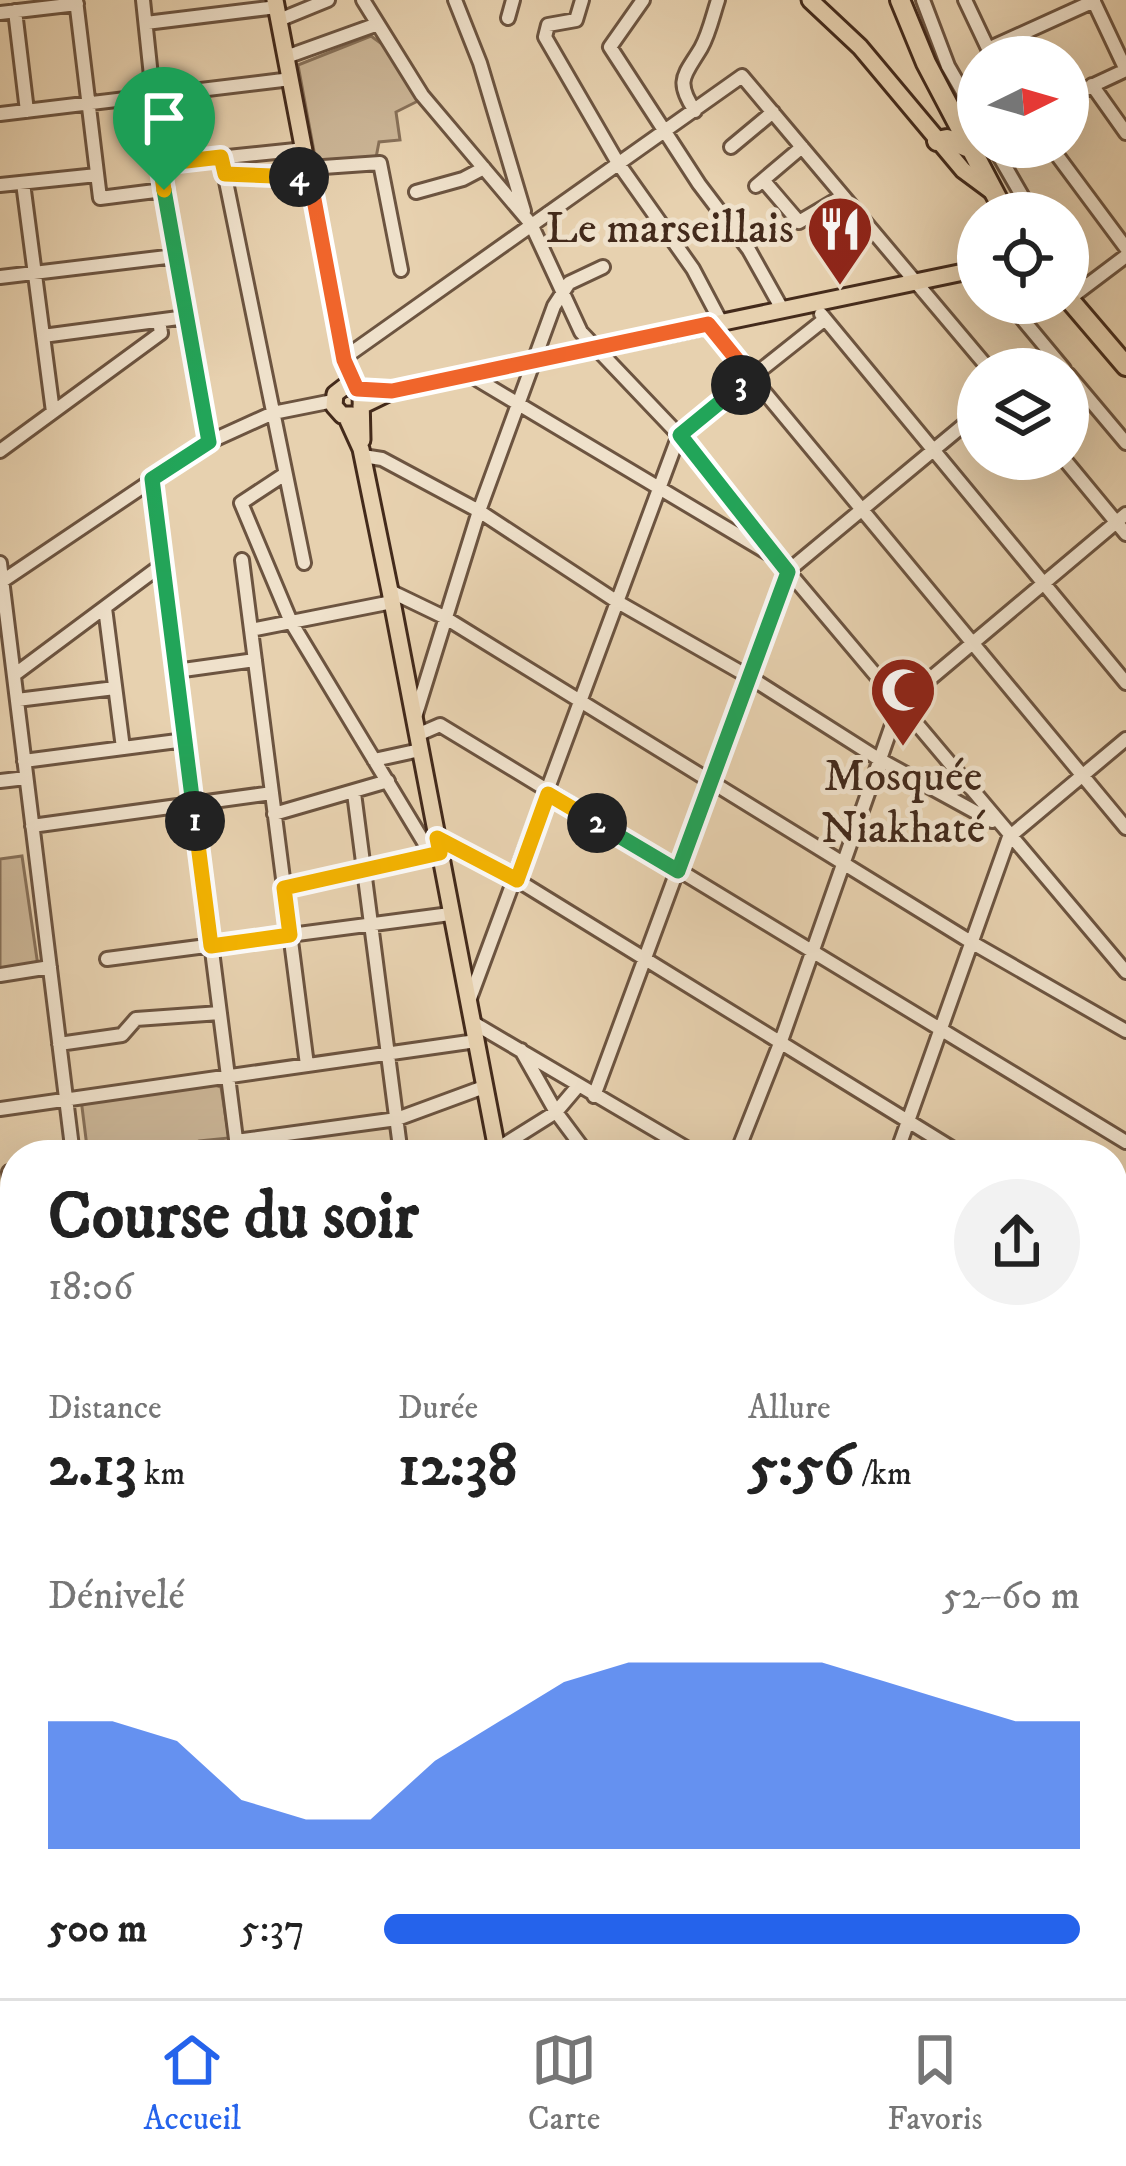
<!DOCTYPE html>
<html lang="fr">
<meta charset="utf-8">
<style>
:root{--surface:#fff;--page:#f2f2f2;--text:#222;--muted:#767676;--line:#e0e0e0;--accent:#2563eb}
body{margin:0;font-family:"IM FELL DW Pica",serif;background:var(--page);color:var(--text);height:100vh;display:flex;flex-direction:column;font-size:45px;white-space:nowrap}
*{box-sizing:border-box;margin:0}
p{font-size:39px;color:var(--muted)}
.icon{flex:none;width:66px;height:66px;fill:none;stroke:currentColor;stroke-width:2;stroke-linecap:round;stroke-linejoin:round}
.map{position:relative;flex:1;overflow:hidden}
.drawer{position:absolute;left:0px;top:1140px;width:1128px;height:858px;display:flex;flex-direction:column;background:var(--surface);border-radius:48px 48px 0 0;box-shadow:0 12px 48px #0002}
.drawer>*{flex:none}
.needle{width:78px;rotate:85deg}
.controls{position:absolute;left:957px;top:36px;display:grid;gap:24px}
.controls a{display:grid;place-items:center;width:132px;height:132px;border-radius:50%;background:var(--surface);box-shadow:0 12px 48px #0002;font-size:60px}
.pin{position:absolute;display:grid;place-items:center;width:102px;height:102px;color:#fff;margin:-123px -51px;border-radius:50% 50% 50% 0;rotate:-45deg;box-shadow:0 0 12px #0007}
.pin .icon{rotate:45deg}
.km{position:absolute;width:60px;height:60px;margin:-30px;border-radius:50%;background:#222;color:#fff;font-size:33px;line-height:60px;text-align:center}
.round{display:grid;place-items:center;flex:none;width:126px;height:126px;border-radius:63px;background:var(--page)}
.headline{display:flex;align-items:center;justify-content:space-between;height:204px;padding:0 48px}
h1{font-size:66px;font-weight:800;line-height:90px}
.figures{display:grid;grid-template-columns:repeat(3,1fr);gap:18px;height:204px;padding:12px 48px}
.figures div{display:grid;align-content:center}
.figures b{font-size:60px;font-weight:800}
.figures small{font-size:33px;font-weight:400}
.figures p{font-size:33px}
.chart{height:336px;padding:24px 48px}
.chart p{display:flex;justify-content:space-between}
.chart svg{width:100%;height:216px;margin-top:12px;fill:var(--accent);opacity:.7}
ul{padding:0 48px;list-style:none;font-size:39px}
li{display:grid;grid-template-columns:192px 144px 1fr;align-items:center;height:90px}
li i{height:30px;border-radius:15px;background:var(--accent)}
.menu{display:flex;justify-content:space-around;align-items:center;height:168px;border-top:3px solid var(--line);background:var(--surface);font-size:33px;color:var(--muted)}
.menu a{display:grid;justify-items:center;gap:6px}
.menu .current{color:var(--accent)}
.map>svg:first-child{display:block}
</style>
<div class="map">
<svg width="1126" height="1998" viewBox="0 0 1126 1998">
<rect width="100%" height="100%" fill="#e7d1af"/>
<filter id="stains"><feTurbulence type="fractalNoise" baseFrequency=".00167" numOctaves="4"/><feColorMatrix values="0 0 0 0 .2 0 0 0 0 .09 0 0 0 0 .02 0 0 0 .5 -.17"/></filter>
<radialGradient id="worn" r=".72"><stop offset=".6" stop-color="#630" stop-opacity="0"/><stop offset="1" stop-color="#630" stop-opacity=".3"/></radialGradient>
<!-- green -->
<path fill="#cbb596" stroke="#877058" stroke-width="3" d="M371,36L386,47L418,101L396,112L400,140L379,142L375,163L316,162L298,65Z
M22,856L38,966L0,971V859Z
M212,1084L221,1087L229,1138L199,1141L172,1155H88L81,1099Z"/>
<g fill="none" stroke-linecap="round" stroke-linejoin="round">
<!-- minor casing -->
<g stroke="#6c5440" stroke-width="18">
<path id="minor" d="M76,0L100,198L163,190
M143,0L163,190L209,442
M363,0L422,95L531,224L581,332L679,435L777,558L1126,972
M455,0L480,63L524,211
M582,0L576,20L548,25L545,37L618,163L693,269L721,322
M643,0L610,47L699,184L749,250L782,309
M923,0L948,66L978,118
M965,0L992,57
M1093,0L1126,70
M15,11L27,111
M0,13L77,4
M508,18L513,0
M279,20L328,0
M146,23L277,7
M988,49L1094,1
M286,57L375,25
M1092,85L1126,133
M1068,97L1126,70
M695,111C674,80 685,75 701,48C709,34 713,15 718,0
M0,114L291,79
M731,147L773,112
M994,147L1032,213
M1051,147L1126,248
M221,157L304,563
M160,164L305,149
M309,168L380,163L401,270
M225,174L310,178
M763,180L799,222L843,196
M23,183L53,412
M0,185L97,175
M756,186L802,147
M416,192L463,179L484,168
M1068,264L1085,287
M0,277L175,256
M1069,299L1126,256
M1009,303L1064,369
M821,314L1126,683
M708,324L1126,828
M43,336L186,317
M344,358L742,76L989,369
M1068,374L1126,443
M470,375L768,553
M0,451L161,333L159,321
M363,456L382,459L479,511L616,601L751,678L877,758L992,821
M1064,459L1126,534
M285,474L241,503L291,622L431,854
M152,479L238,1155
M242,560L307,1065
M0,563L73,1155
M1,582L209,442L273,413L333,401
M390,591L444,617L971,942L1126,1031
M105,608L123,748
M251,630L392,602
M176,671L255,660
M14,675L163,564
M17,700L115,688
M416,714L479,511L554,306L569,283L603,267
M417,735L440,725L1126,1142
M374,760L420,750
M24,761L185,740
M0,781L26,778
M354,793L401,1155
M274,814L388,781
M32,826L272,793
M437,839L517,880L963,1155
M284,888L439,853
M107,959L450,914
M0,975L50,967
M469,1001L679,435L825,319
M472,1022L698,1155
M59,1044L122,1035L136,1019L220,1013
M521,1050L556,1112L588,1155
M594,1096L788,571L978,413
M0,1109L476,1041
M236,1141L397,1119L484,1087
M497,1149L556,1112L578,1086
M736,1155L781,1041L899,705L1126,514
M896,1155L1009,837L1126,739
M9,1172L15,1226
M1113,1197L1126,1189
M0,1238L15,1236
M0,1273L15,1271
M0,1359L15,1368
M1113,1410L1126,1418
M0,1412L15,1400
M0,1552L15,1555
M1113,1587L1126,1583
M0,1606L15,1577
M0,1629L15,1638
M0,1699L15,1708
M1113,1720L1126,1719
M0,1757L15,1767
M0,1812L15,1808
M8,1947L15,1944
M323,1983L329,1998
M414,1983L430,1998
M595,1983L611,1998
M803,1983L813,1998
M1005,1983L1006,1998
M1022,1983L1048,1998
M0,1984L50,1998L73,1983
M675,1988L694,1983
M170,1993L265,1983
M515,1998L517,1990L526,1983
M865,1998L878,1983"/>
</g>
<!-- major casing -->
<g stroke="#432a1b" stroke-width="21">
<path id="major" d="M275,0L344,360L354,388
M810,0L860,47L963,170L990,190
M361,406L392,391L978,269
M352,415H342L334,406L335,394L344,387L354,388L361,395L362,440
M346,416L361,449L390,591L498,1155
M674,1983L677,1998"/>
</g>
<!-- highway casing -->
<g stroke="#432a1b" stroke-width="24">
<path id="highway" d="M900,0L926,63L1005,213
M937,141L947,139L969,148
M1068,298L1126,366"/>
</g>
<!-- minor -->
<use href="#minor" stroke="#efe1cb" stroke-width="12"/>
<!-- major -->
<use href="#major" stroke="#e7d1af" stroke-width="15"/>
<!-- highway -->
<use href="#highway" stroke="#e7d1af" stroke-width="18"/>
</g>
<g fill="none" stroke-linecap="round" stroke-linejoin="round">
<!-- split-1 casing -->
<g stroke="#fff" stroke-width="24">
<path id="split-1" d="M164,190L209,442L152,479L195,821"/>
</g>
<!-- split-2 casing -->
<g stroke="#fff" stroke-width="24">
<path id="split-2" d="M195,821L211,946L290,935L284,888L440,853L437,838L517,880L548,794L597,823"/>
</g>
<!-- split-3 casing -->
<g stroke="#fff" stroke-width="24">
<path id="split-3" d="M597,823L678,871L788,572L680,435L741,385"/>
</g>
<!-- split-4 casing -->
<g stroke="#fff" stroke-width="24">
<path id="split-4" d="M299,177L310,178L344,360L357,389L392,391L708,324L751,377L741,385"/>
</g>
<!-- split-5 casing -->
<g stroke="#fff" stroke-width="24">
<path id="split-5" d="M164,190L160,164L221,157L225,174L299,177"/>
</g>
<!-- split-1 -->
<use href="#split-1" stroke="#22a559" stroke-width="15"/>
<!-- split-2 -->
<use href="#split-2" stroke="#f5b400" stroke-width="15"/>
<!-- split-3 -->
<use href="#split-3" stroke="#22a559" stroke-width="15"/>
<!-- split-4 -->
<use href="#split-4" stroke="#f0652b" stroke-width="15"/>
<!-- split-5 -->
<use href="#split-5" stroke="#f5b400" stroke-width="15"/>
</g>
<!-- icons -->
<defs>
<g id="restaurant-pin" transform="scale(3.45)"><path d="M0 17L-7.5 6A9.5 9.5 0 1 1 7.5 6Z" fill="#8f2418" stroke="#efe1cb"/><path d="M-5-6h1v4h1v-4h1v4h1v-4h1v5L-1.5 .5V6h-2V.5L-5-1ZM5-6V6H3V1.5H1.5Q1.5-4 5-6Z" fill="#fff"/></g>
<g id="mosque-pin" transform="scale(3.45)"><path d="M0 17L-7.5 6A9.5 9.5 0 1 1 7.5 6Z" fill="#8f2418" stroke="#efe1cb"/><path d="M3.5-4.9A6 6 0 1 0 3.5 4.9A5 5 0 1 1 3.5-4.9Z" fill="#fff"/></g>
</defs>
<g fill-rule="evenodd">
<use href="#restaurant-pin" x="840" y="229"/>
<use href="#mosque-pin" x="903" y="690"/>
</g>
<g text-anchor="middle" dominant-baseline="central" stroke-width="10" stroke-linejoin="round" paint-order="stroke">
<!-- poi labels -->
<g font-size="45" fill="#432a1b" stroke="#efe1cb" text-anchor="end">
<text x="794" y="229">Le marseillais</text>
<text x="903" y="777" text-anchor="middle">Mosquée<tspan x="903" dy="52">Niakhaté</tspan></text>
</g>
</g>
<rect width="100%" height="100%" filter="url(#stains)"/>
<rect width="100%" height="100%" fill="url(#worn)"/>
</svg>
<div class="controls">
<a><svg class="needle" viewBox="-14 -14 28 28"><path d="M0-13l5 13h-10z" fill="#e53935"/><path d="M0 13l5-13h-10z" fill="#767676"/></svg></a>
<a><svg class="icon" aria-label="locate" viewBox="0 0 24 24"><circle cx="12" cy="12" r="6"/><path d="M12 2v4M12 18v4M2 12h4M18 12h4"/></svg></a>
<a><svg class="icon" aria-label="layers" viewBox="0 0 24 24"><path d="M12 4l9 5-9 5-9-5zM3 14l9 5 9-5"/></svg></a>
</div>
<div class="pin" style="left:164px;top:190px;background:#1e9e55"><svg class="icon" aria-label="arrive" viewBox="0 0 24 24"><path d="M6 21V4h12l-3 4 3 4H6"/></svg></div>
<b class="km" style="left:195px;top:821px">1</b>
<b class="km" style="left:597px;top:823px">2</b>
<b class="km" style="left:741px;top:385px">3</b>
<b class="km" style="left:299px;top:177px">4</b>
<section class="drawer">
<div class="headline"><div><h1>Course du soir</h1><p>18:06</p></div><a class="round"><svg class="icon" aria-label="share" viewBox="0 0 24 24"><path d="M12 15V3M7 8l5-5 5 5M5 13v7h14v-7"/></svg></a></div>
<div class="figures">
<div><p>Distance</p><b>2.13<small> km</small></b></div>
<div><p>Durée</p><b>12:38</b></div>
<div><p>Allure</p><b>5:56<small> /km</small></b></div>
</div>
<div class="chart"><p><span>Dénivelé</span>52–60 m</p>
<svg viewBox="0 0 160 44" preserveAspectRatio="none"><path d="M0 44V18L10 18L20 22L30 34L40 38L50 38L60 26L70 18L80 10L90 6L100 6L110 6L120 6L130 10L140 14L150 18L160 18V44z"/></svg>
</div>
<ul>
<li><b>500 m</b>5:37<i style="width:100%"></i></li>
</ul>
</section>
</div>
<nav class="menu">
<a class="current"><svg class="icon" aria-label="home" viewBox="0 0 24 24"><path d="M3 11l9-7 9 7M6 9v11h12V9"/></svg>Accueil</a>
<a><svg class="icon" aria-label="map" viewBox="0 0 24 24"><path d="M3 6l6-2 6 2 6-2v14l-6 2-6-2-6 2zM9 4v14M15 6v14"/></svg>Carte</a>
<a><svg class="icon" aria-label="saved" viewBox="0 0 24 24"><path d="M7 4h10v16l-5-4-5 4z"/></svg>Favoris</a>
</nav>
